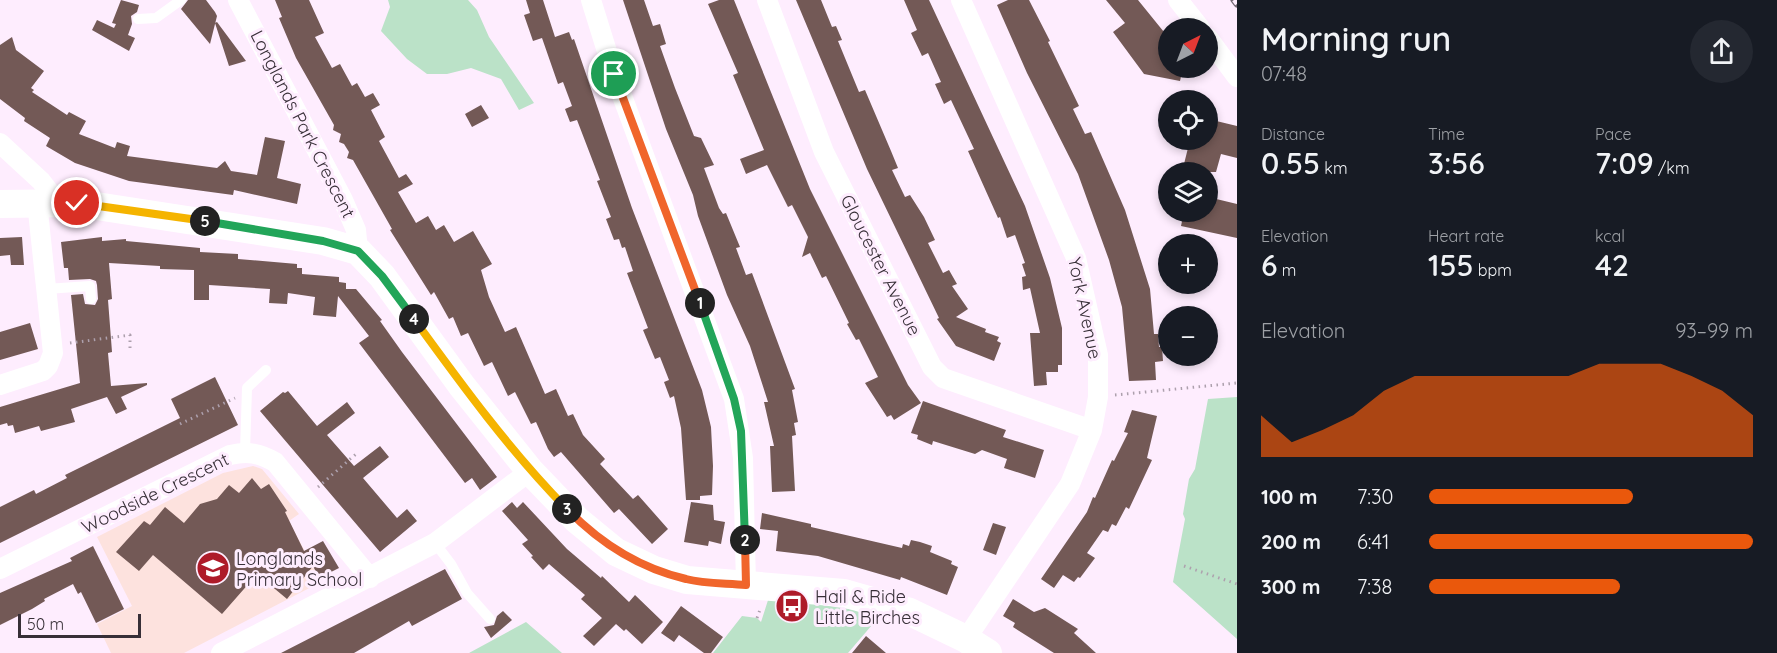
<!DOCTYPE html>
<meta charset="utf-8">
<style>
:root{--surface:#171b24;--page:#242831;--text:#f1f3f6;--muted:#9ea1a6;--accent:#ea580c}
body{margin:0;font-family:Quicksand,sans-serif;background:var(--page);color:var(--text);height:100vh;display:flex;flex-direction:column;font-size:22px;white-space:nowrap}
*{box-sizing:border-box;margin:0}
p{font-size:20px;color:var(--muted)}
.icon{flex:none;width:33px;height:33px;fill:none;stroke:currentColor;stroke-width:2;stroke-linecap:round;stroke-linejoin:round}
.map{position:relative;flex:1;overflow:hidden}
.panel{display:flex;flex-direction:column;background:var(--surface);width:540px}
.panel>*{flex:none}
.needle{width:39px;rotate:42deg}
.tools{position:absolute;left:1158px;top:18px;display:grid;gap:12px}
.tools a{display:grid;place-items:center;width:60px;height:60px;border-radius:50%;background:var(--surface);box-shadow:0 3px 9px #0003;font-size:30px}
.scale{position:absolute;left:18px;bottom:15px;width:123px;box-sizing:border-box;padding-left:6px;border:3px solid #372f37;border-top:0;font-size:16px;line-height:21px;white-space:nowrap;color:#372f37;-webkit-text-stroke:4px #feedfe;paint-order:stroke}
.pin{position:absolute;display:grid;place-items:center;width:51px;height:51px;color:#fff;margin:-26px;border:3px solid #fff;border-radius:50%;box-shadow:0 2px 6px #0007}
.km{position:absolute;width:30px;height:30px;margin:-15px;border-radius:50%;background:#222;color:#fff;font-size:16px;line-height:30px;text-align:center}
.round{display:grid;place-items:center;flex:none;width:63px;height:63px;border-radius:32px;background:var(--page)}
.headline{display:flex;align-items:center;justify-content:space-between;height:102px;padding:0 24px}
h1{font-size:33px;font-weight:600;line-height:45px}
.figures{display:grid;grid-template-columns:repeat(3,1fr);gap:9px;height:102px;padding:6px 24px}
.figures div{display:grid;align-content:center}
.figures b{font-size:30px;font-weight:600}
.figures small{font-size:16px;font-weight:400}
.figures p{font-size:16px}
.chart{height:168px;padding:12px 24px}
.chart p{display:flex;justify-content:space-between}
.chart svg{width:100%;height:108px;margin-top:6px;fill:var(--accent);opacity:.7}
ul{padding:0 24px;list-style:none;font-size:20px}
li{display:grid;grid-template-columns:96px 72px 1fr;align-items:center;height:45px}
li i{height:15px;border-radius:8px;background:var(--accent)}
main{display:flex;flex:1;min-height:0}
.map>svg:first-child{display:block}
</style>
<main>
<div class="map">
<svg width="1237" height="653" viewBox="0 0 1237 653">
<rect width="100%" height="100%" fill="#feedfe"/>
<!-- education -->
<path fill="#fde2de" d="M253,466L262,469L299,514L289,521L321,582L184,653H111L97,624L132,606L97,537L223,473Z"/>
<!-- green -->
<path fill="#bbe2c8" d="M388,0H468L477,10L489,37L534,103L519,110L501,79L471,68L447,74H427L407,59L381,31L390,7Z
M1237,397V639L1173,582L1185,519L1183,514L1189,479L1195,469L1208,399Z
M769,597L855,610L878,618L848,653H713L742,616L757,618L761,622Z
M526,622L562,653H469Z"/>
<!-- building -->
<path fill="#735956" d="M121,0L139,5L137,12L131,16L132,24L128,35L135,38L129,51L92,30L97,20L114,28L116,24L112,23Z
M188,0H206L215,12L217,16L210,44L181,9Z
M275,0H309L324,33L315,37L332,68L340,64L352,86L357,83L365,97L373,93L380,105L371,110L385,137L379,141L399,178L406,174L413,184L398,192L416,223L428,216L436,230L444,225L454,242L473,231L492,264L481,270L489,297L505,332L516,327L545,394L556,389L568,416L573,414L583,435L605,459L600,464L633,499L638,495L668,529L652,544L619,509L614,513L561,452L554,457L548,449L536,422L531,424L515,392L508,396L492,362L484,366L468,333L461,336L453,317L449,319L434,292L431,295L390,230L392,229L353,160L347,158L349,152L344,144L339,142L341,134L333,130L334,125L296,58L279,18L282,17Z
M526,0H543L555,37L569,32L572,40L574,39L632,208L702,390L711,427L713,466L712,495L700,496V500H686L681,428L674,396L670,398L664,382L669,380L660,357L655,359L643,330L648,328L627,273L633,271L625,247L622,248L619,239L614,240L606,219L611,217L597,181L600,180L577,120L570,122L565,109L572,106L563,82L558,84L542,38L533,41L524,15L530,13Z
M623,0H644L653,26L660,24L666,44L660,46L675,88L694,136L701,138L714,165L704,168L719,208L723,214L726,213L740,247L736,248L746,275L752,273L795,389L792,390L798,422L794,423L796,435L792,436L795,491L772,492L770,446H774L764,402H768L750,346L727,295L698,216L693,195L666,129Z
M719,0H734L810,189L908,385L921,403L894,420L891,415L887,417L865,383L878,377L859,339L856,340L847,324L849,323L826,276L822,278L810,253L802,257L808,237L792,205L788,207L767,165L746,174L740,159L764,150L733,75L738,73L708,4Z
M796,0H821L832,27L836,26L842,40L838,41L859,92L865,90L891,151L898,168L892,170L905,197L910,195L924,217L935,240L928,243L943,273L949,270L957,284L952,286L968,309L956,317L986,329L985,332L999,337L997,341L1001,343L994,361L956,346L937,319L939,318L867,169Z
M904,0H929L1025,206L1050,278L1062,328V365H1058V372H1046L1047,385L1034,386L1030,333H1040L1030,288L1023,290L1022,277L1026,276L1022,264L1025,263L1015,235L1007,238L1000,217L998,218L968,151L974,149L951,100L944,104L935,84L941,82L928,53L922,56L911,33L917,30Z
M1008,0H1029L1050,41L1048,42L1079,106L1073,109L1085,134L1091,132L1125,210L1150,289L1154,334H1158L1159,347H1162L1163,361L1155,362L1156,380L1129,381L1122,307L1109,260L1078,174L1027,73L997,5Z
M1106,0H1138L1168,37V68H1183L1180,81L1144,74L1113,32L1125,23Z
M217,22L246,61L229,66L215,23Z
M12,37L16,50L44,71L31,88L34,90L32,92L67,115L69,112L86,121L79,134L115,148L117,142L130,146L127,156L217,168L225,161L231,171L257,175L265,137L285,141L277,178L301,184L297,204L234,190L233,195L129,181L75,163L46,146L50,138L24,121L25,118L0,99V45Z
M481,105L489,118L472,127L465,114Z
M1208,119L1237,126V158L1221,154L1216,172H1182L1190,140H1208Z
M1208,197L1237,204V238L1181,226L1184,212H1208Z
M22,237L24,265H11L10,255L0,256V238Z
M102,237V241L126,239V241L200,248V252L238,254V259L297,264V268H302V274L339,277V282L346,283V289H356L382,320L380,321L402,352L497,477L480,490L472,478L465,483L359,343L369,336L338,296L336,317L313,315L315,297L288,293L287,304L269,303L270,289L209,285V300H194V270L160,269V266L109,263L112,299L108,300L112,352L108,353L111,386L147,383V385L121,397L127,409L116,414L107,397L71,409L75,422L60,426L41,431L39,426L15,433L13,425L8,426L7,423L0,425V407L80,383L71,295L83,294L85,304L95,305L98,299L97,285L96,281L90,279L69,280L68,268H64L61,242Z
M30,323L38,349L0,360V332Z
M215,377L238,425L0,543V507L34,490L36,494L67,478L65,475L180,418L171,399Z
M288,391L317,426L347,402L355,413L327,435L354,466L380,446L389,457L363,478L397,518L407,509L417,521L380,552L260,411L283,392L285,393Z
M923,401L1006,430L1003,437L1044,450L1035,478L1004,468L1007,459L982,450L975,454L933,441L932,445L917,439L918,435L911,433Z
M1132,410L1157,416L1147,458L1152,460L1129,509L1126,507L1116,526L1112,524L1108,532L1103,530L1087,553L1095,558L1080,578L1078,577L1074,582L1063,575L1054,588L1041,579L1087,512L1093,497L1095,498L1112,460L1114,461L1128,433L1124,432Z
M252,478L261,489L269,484L287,511L285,512L304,551L323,541L339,568L319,578L313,566L287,599L257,574L222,614L153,555L139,571L116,552L144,521L150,525L165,507L184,523L200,504L217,499L229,485L239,493Z
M512,502L517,508L523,502L567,549L601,578L602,576L629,602L635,595L663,622L642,644L626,629L624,631L616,624L594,646L583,636L602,618L581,599L585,595L549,564L543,570L531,557L533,556L522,544L528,540L502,511Z
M691,502L713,505L714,520L725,522L721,544L709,541L708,546L684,542Z
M762,513L811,524V527L902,548L903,544L909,546L911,540L920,542L932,546L930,552L952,561L951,564L958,567L947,595L901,577L900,580L818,556L776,551L778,531L760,529Z
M993,523L1006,527L996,555L983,550Z
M93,546L124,609L96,623L81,592L78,594L73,584L44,599L45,601L32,609L0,625V593L72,561L70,558Z
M445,569L462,599L412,626L409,621L354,653H281Z
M1013,599L1034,612L1045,608L1078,629L1074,633L1096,653H1054L1013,627L1015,623L1003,616Z
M681,606L723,637L711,653H704L679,635L674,642L661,633Z
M503,611L512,620L491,638L484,627L494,625L497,616Z
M866,636L886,653H852Z"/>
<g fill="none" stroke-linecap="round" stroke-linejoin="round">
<!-- path -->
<path stroke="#ada0ad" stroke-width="3" stroke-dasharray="1.5 4.5" stroke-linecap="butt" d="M70,343L130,335V350
M1115,395L1237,383
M180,424L235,398
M318,487L356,454
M1184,566L1237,584
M757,618L761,607"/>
<!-- lane -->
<path stroke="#fff" stroke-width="10" d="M138,19L156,18L181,0
M46,289L90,286L91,299
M245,452L247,388L266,370
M435,543L451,564L467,593L490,619"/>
<!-- street -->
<path stroke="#fff" stroke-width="20" d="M238,0L343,200L356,230L358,251
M591,0L614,74L734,399L743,458L746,585
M767,0L824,152L932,367L943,378L1092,430
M961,0L1076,258L1098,355V397L1092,430L1070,484L966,639
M1178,0L1200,28
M1208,38L1237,77
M0,143L41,181L57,202
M0,385L43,371L48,366L53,353L37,202
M0,569L230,455C248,451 259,453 275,462L370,578
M221,653L435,543L530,471"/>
<!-- secondary -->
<path stroke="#fff" stroke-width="28" d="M0,204L77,203L323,241L358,251L382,276L462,386L530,471L577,520L616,552L654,570L687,580L844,593L910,612L966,639L988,653"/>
<!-- rail casing -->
<g stroke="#756a75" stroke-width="7">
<path id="rail" d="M1234,0L1237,4"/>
</g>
<!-- rail -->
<use href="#rail" stroke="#feedfe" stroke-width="4.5" stroke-dasharray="14" stroke-linecap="butt"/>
</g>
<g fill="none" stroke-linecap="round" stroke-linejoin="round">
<!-- split-1 casing -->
<g stroke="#fff" stroke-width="12">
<path id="split-1" d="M614,74L700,303"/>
</g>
<!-- split-2 casing -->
<g stroke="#fff" stroke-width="12">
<path id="split-2" d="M700,303L734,399L741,431L745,540"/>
</g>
<!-- split-3 casing -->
<g stroke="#fff" stroke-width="12">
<path id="split-3" d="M567,509C600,543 639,568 686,579C705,584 727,583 746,585L745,540"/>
</g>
<!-- split-4 casing -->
<g stroke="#fff" stroke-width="12">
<path id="split-4" d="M414,319C462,385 510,451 567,509"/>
</g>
<!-- split-5 casing -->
<g stroke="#fff" stroke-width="12">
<path id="split-5" d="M205,221L323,241L358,251L382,276L414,319"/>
</g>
<!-- split-6 casing -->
<g stroke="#fff" stroke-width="12">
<path id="split-6" d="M77,203L205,221"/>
</g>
<!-- split-1 -->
<use href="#split-1" stroke="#f0652b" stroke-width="8"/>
<!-- split-2 -->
<use href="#split-2" stroke="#22a559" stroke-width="8"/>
<!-- split-3 -->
<use href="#split-3" stroke="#f0652b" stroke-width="8"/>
<!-- split-4 -->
<use href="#split-4" stroke="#f5b400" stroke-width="8"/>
<!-- split-5 -->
<use href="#split-5" stroke="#22a559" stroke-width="8"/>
<!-- split-6 -->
<use href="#split-6" stroke="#f5b400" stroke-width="8"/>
</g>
<!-- icons -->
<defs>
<g id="school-disc" transform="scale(1.725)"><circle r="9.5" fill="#ae1b29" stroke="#feedfe"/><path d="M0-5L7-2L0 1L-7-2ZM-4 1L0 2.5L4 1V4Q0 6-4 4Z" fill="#fff"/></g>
<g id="bus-disc" transform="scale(1.725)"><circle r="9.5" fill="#ae1b29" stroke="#feedfe"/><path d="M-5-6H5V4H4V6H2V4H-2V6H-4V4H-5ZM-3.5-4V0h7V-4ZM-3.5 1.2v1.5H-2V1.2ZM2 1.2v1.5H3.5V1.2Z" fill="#fff"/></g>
</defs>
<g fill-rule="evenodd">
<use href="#school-disc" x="213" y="568"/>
<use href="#bus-disc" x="792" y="606"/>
</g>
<g text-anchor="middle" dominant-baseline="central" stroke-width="6" stroke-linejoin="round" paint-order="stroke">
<!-- street labels -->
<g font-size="18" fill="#372f37" stroke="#feedfe">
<text transform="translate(303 124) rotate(63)">Longlands Park Crescent</text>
<text transform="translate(881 265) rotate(63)">Gloucester Avenue</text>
<text transform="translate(1085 308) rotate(78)">York Avenue</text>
<text transform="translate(155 493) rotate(-26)">Woodside Crescent</text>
</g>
<!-- poi labels -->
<g font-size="18" fill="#372f37" stroke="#feedfe" text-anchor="start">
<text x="236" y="558">Longlands<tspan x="236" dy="21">Primary School</tspan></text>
<text x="815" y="596">Hail &amp; Ride<tspan x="815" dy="21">Little Birches</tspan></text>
</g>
</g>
</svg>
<div class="tools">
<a><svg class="needle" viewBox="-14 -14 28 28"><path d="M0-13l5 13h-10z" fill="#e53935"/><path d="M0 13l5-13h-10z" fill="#9ea1a6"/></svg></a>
<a><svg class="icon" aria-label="locate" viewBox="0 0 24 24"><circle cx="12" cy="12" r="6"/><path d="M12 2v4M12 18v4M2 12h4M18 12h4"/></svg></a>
<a><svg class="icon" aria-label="layers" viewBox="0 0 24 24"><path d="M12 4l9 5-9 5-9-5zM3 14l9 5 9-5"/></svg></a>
<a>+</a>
<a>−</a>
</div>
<div class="scale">50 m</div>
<div class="pin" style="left:614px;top:74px;background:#1e9e55"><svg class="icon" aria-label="arrive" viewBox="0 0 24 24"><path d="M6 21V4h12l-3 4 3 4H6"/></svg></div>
<div class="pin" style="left:77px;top:203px;background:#d93025"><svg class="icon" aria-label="check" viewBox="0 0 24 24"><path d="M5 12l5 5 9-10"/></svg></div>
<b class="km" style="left:700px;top:303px">1</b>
<b class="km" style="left:745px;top:540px">2</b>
<b class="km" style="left:567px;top:509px">3</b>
<b class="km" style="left:414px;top:319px">4</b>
<b class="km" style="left:205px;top:221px">5</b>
</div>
<section class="panel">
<div class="headline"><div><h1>Morning run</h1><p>07:48</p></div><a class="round"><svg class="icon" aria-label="share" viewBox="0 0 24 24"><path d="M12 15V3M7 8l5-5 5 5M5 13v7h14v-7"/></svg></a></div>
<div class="figures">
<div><p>Distance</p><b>0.55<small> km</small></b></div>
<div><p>Time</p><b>3:56</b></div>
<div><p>Pace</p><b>7:09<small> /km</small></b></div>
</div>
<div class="figures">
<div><p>Elevation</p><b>6<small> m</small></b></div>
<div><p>Heart rate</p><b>155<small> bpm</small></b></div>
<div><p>kcal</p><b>42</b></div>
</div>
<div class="chart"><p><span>Elevation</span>93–99 m</p>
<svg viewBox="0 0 160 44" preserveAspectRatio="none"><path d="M0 44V27L10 38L20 33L30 27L40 17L50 11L60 11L70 11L80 11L90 11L100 11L110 6L120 6L130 6L140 11L150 17L160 27V44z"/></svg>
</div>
<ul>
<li><b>100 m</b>7:30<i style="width:63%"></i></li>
<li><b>200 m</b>6:41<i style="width:100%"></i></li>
<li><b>300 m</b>7:38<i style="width:59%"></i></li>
</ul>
</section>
</main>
